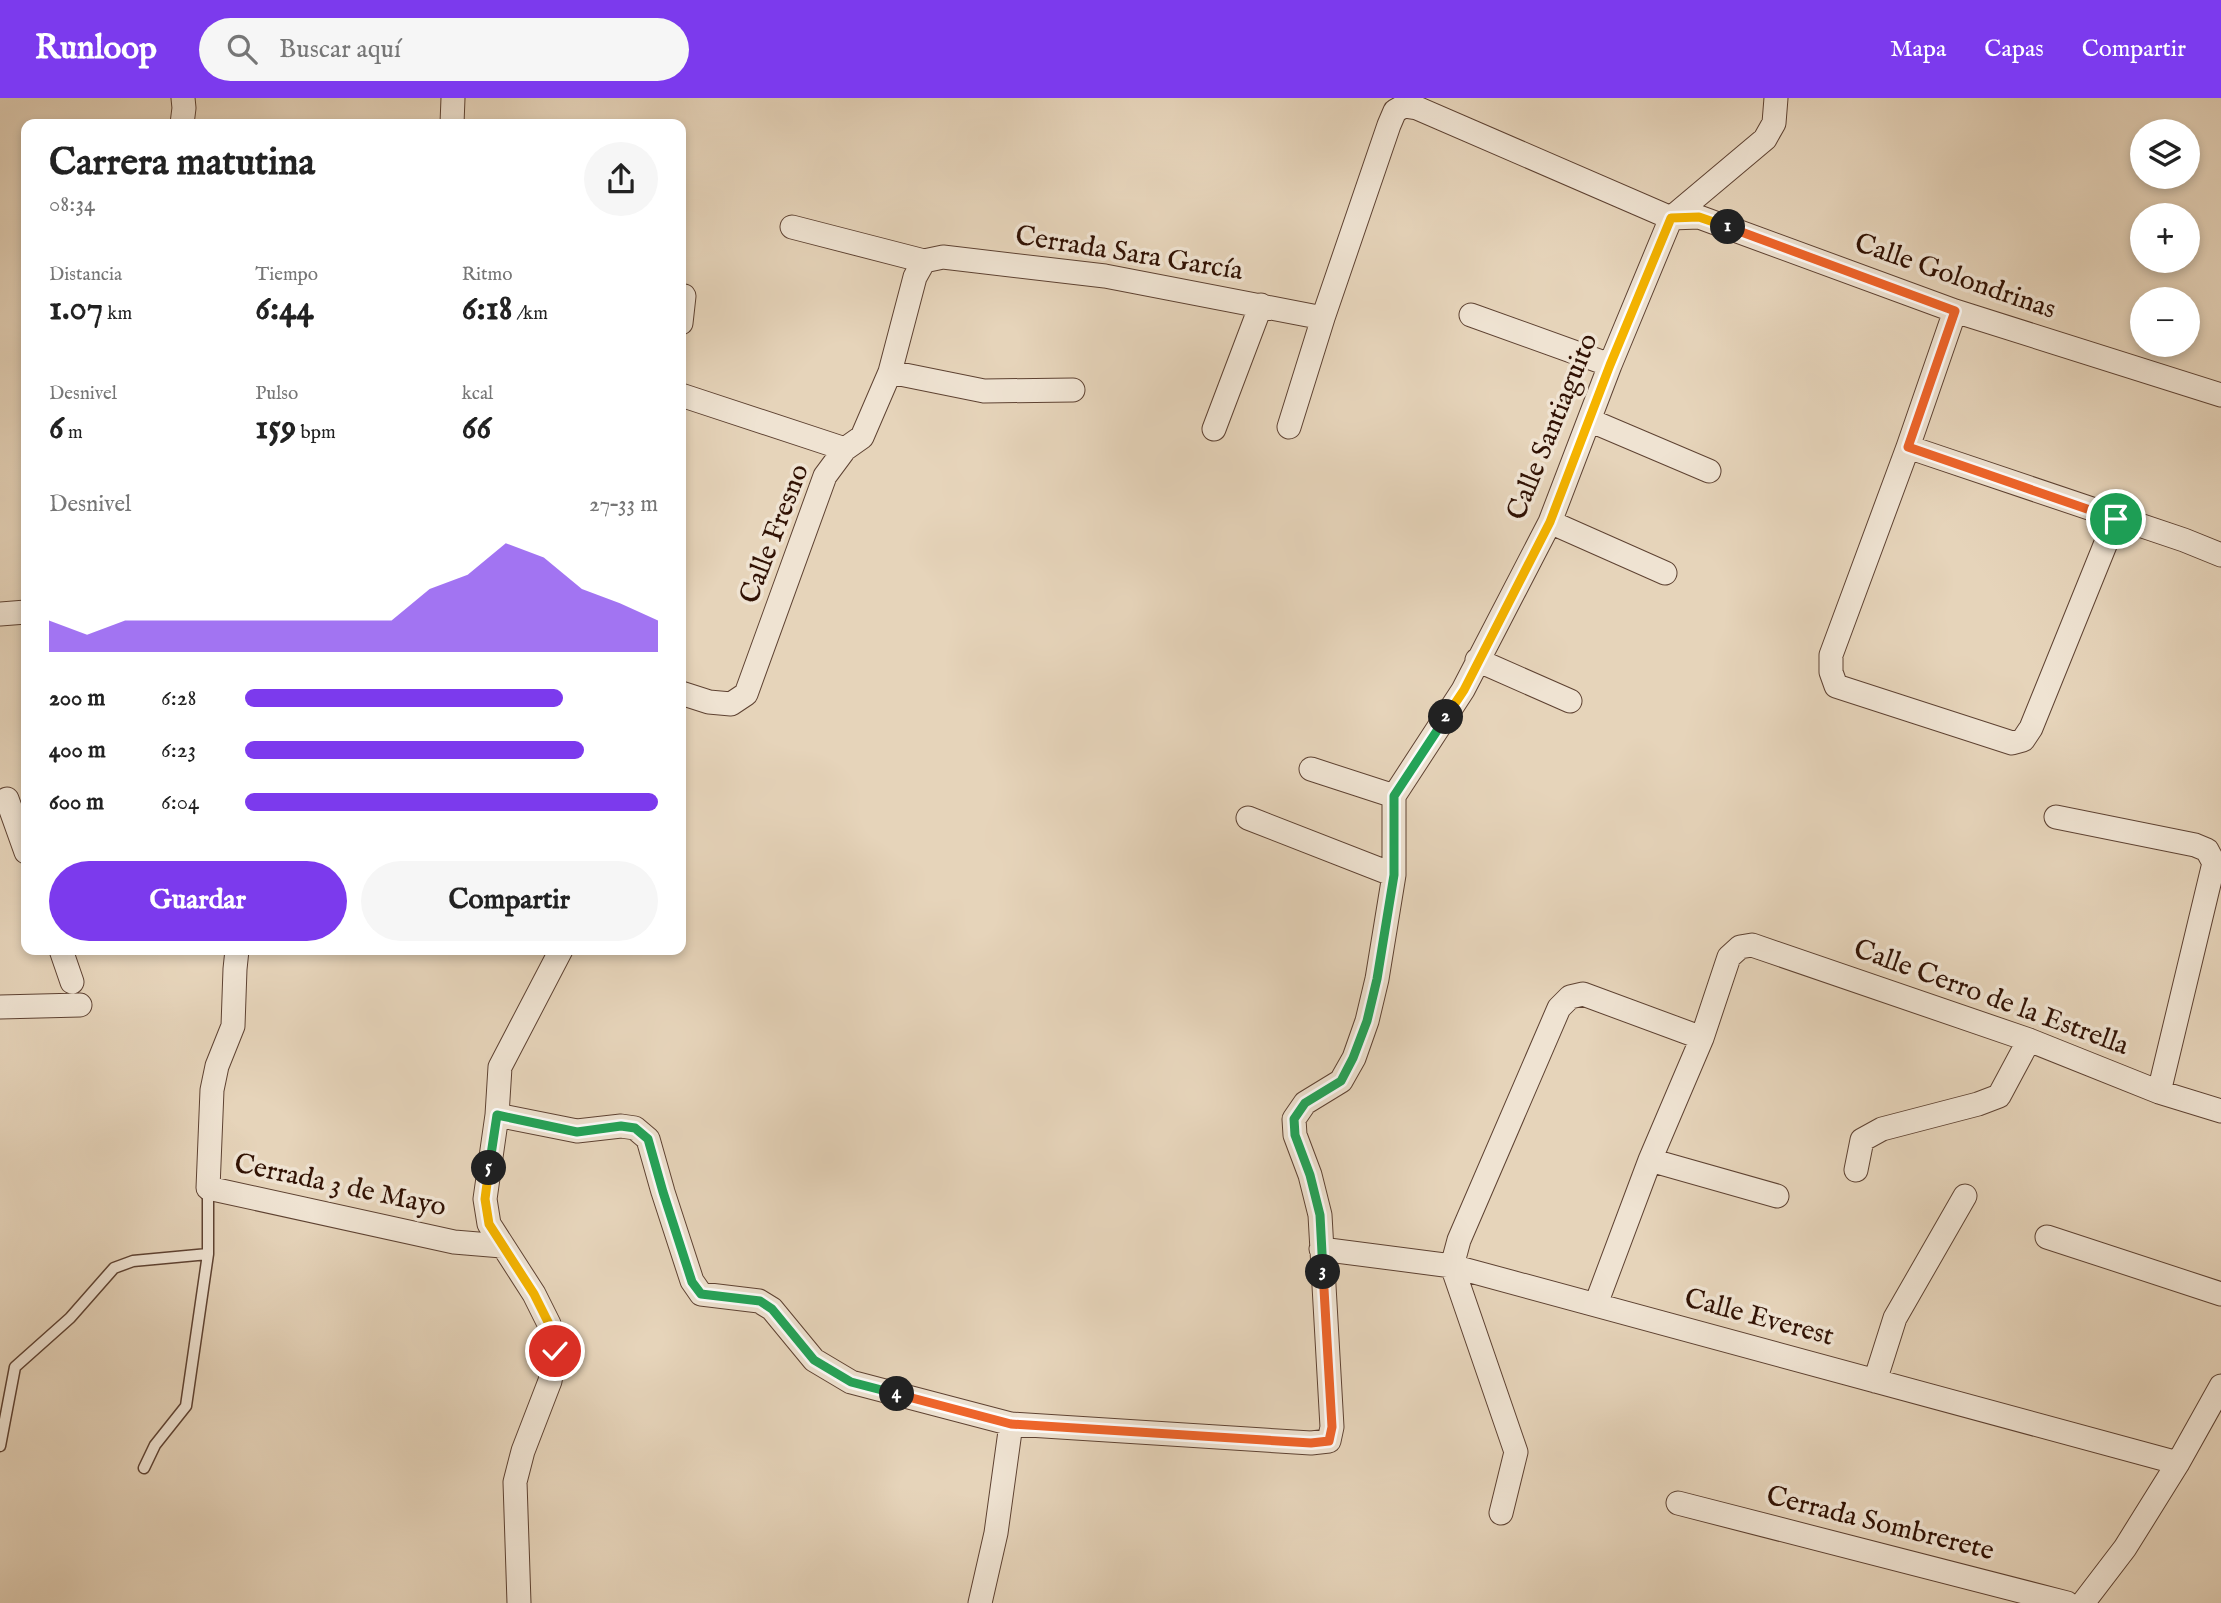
<!DOCTYPE html>
<html lang="es">
<meta charset="utf-8">
<style>
:root{--surface:#fff;--page:#f6f6f6;--text:#222;--muted:#767676;--accent:#7c3aed}
body{margin:0;font-family:"IM FELL English",serif;background:var(--page);color:var(--text);height:100vh;display:flex;flex-direction:column;font-size:26px;white-space:nowrap}
*{box-sizing:border-box;margin:0}
p{font-size:23px;color:var(--muted)}
.icon{flex:none;width:38px;height:38px;fill:none;stroke:currentColor;stroke-width:2;stroke-linecap:round;stroke-linejoin:round}
.map{position:relative;flex:1;overflow:hidden}
.details{position:absolute;left:21px;top:21px;width:665px;height:836px;display:flex;flex-direction:column;background:var(--surface);border-radius:14px;box-shadow:0 4px 10px #0003}
.details>*{flex:none}
.buttons{position:absolute;left:2130px;top:21px;display:grid;gap:14px}
.buttons a{display:grid;place-items:center;width:70px;height:70px;border-radius:50%;background:var(--surface);box-shadow:0 4px 10px #0003;font-size:35px}
.pin{position:absolute;display:grid;place-items:center;width:60px;height:60px;color:#fff;margin:-30px;border:4px solid #fff;border-radius:50%;box-shadow:0 2px 7px #0007}
.km{position:absolute;width:35px;height:35px;margin:-18px;border-radius:50%;background:#222;color:#fff;font-size:19px;line-height:35px;text-align:center}
.round{display:grid;place-items:center;flex:none;width:74px;height:74px;border-radius:37px;background:var(--page)}
.head{display:flex;align-items:center;justify-content:space-between;height:119px;padding:0 28px}
h1{font-size:38px;font-weight:800;line-height:52px}
.stats{display:grid;grid-template-columns:repeat(3,1fr);gap:10px;height:119px;padding:7px 28px}
.stats div{display:grid;align-content:center}
.stats b{font-size:35px;font-weight:800}
.stats small{font-size:19px;font-weight:400}
.stats p{font-size:19px}
.chart{height:196px;padding:14px 28px}
.chart p{display:flex;justify-content:space-between}
.chart svg{width:100%;height:126px;margin-top:7px;fill:var(--accent);opacity:.7}
.cta{display:flex;gap:14px;margin-top:auto;padding:14px 28px}
.cta a{flex:1;height:80px;border-radius:42px;background:var(--accent);color:#fff;font-size:28px;font-weight:800;line-height:80px;text-align:center}
.cta a+a{background:var(--page);color:var(--text)}
ul{padding:0 28px;list-style:none;font-size:23px}
li{display:grid;grid-template-columns:112px 84px 1fr;align-items:center;height:52px}
li i{height:18px;border-radius:9px;background:var(--accent)}
header{display:flex;align-items:center;gap:42px;box-sizing:border-box;height:98px;padding:0 35px;background:var(--accent);color:#fff}
header strong{font-size:33px}
nav{display:flex;gap:38px;margin-inline-start:auto;font-size:24px}
.search{width:490px;height:63px;background:var(--page);display:flex;align-items:center;gap:18px;box-sizing:border-box;padding:0 24px;border-radius:38px;color:var(--muted);font-size:26px}
.map>svg:first-child{display:block}
</style>
<header>
<strong>Runloop</strong>
<div class="search"><svg class="icon" aria-label="search" viewBox="0 0 24 24"><circle cx="10" cy="10" r="6"/><path d="M15 15l6 6"/></svg>Buscar aquí</div>
<nav><a>Mapa</a><a>Capas</a><a>Compartir</a></nav>
</header>
<div class="map">
<svg width="2221" height="1505" viewBox="0 0 2221 1505">
<rect width="100%" height="100%" fill="#e6d4ba"/>
<filter id="stains"><feTurbulence type="fractalNoise" baseFrequency=".00286" numOctaves="4"/><feColorMatrix values="0 0 0 0 .2 0 0 0 0 .09 0 0 0 0 .02 0 0 0 .5 -.17"/></filter>
<radialGradient id="worn" r=".72"><stop offset=".6" stop-color="#630" stop-opacity="0"/><stop offset="1" stop-color="#630" stop-opacity=".3"/></radialGradient>
<g fill="none" stroke-linecap="round" stroke-linejoin="round">
<!-- service casing -->
<g stroke="#5e4232" stroke-width="13">
<path id="service" d="M0,1348L15,1269L70,1220L114,1170L133,1163L208,1156
M144,1370L155,1347L186,1308L208,1156V1090"/>
</g>
<!-- minor casing -->
<g stroke="#5e4232" stroke-width="25">
<path id="minor" d="M182,26L184,10L183,0
M452,26L453,0
M792,129L924,163L943,159L1105,178L1323,220
M1955,213L1908,349L1831,557V574L1836,588L2012,645L2023,642L2031,630L2116,420
M1471,217L1610,267
M681,225L684,198
M890,274L984,293L1073,292
M681,297L845,351
M1589,322L1709,373
M1289,329L1323,220L1389,27L1395,13L1404,8L1417,10L1671,120L1699,119L1955,213L2221,297
M1214,331L1261,207
M1908,349L2184,442L2221,457
M1550,424L1665,475
M0,516L26,514
M1477,562L1570,603
M681,595L709,604L731,606L746,596L825,378L845,351L862,339L890,274L915,179L924,163
M1311,671L1394,698
M1394,698L1463,592L1550,424L1610,267L1671,120L1765,41L1774,25L1776,0
M7,701L26,754
M2056,719L2195,747L2207,752L2214,765L2159,994
M1248,720L1394,777
M61,852L72,884
M237,852L235,871L233,928L217,968L212,992L208,1090L454,1144L502,1148
M0,909L80,907
M497,1017L577,1033L621,1028L635,1030L648,1041L663,1094L692,1183L701,1196L759,1203L772,1211L814,1262L851,1284L1011,1326L1311,1345L1329,1343L1332,1329L1320,1117L1310,1077L1295,1037L1294,1021L1305,1005L1341,983L1354,960L1367,923L1377,881L1394,777V698
M1650,1062L1777,1098
M1856,1072L1862,1042L1882,1031L1978,1006L1999,998L2029,942
M2047,1139L2221,1196
M1321,1151L1452,1168L2178,1365
M1596,1206L1650,1062L1702,940L1729,859L1740,849L1752,847L2029,942L2159,994L2221,1013
M1875,1283L1895,1220L1965,1098
M1678,1405L2067,1505
M1501,1415L1516,1354L1452,1168L1459,1142L1559,910L1570,899L1583,896L1702,940
M519,1505L515,1384L523,1353L550,1283L555,1253L549,1226L534,1196L489,1126L485,1101L497,1017L500,969L561,852
M980,1505L996,1435L1011,1326
M2083,1505L2125,1450L2178,1365L2221,1288"/>
</g>
<!-- service -->
<use href="#service" stroke="#efe3d2" stroke-width="10"/>
<!-- minor -->
<use href="#minor" stroke="#efe3d2" stroke-width="23"/>
</g>
<g fill="none" stroke-linecap="round" stroke-linejoin="round">
<!-- split-1 casing -->
<g stroke="#fff" stroke-width="14">
<path id="split-1" d="M1728,129L1955,213L1908,349L2116,421"/>
</g>
<!-- split-2 casing -->
<g stroke="#fff" stroke-width="14">
<path id="split-2" d="M1446,619L1464,592L1550,424L1610,267L1671,120L1699,119L1728,129"/>
</g>
<!-- split-3 casing -->
<g stroke="#fff" stroke-width="14">
<path id="split-3" d="M1323,1174L1320,1117L1310,1077L1295,1037L1294,1021L1305,1005L1341,983L1353,960L1367,923L1377,881L1394,777V698L1446,619"/>
</g>
<!-- split-4 casing -->
<g stroke="#fff" stroke-width="14">
<path id="split-4" d="M897,1296L1011,1326L1311,1345L1329,1343L1332,1329L1323,1174"/>
</g>
<!-- split-5 casing -->
<g stroke="#fff" stroke-width="14">
<path id="split-5" d="M489,1070L497,1017L577,1034L621,1028L635,1030L648,1041L663,1094L692,1184L701,1196L760,1203L772,1211L814,1262L851,1284L897,1296"/>
</g>
<!-- split-6 casing -->
<g stroke="#fff" stroke-width="14">
<path id="split-6" d="M489,1070L485,1101L489,1126L534,1196L549,1226L555,1253"/>
</g>
<!-- split-1 -->
<use href="#split-1" stroke="#f0652b" stroke-width="9"/>
<!-- split-2 -->
<use href="#split-2" stroke="#f5b400" stroke-width="9"/>
<!-- split-3 -->
<use href="#split-3" stroke="#22a559" stroke-width="9"/>
<!-- split-4 -->
<use href="#split-4" stroke="#f0652b" stroke-width="9"/>
<!-- split-5 -->
<use href="#split-5" stroke="#22a559" stroke-width="9"/>
<!-- split-6 -->
<use href="#split-6" stroke="#f5b400" stroke-width="9"/>
</g>
<g text-anchor="middle" dominant-baseline="central" stroke-width="7" stroke-linejoin="round" paint-order="stroke">
<!-- street labels -->
<g font-size="28" fill="#311204" stroke="#efe3d2">
<text transform="translate(1129 156) rotate(9)">Cerrada Sara García</text>
<text transform="translate(1955 179) rotate(19)">Calle Golondrinas</text>
<text transform="translate(1553 329) rotate(-68)">Calle Santiaguito</text>
<text transform="translate(775 436) rotate(-69)">Calle Fresno</text>
<text transform="translate(1991 900) rotate(20)">Calle Cerro de la Estrella</text>
<text transform="translate(340 1088) rotate(12)">Cerrada 3 de Mayo</text>
<text transform="translate(1759 1220) rotate(15)">Calle Everest</text>
<text transform="translate(1880 1426) rotate(14)">Cerrada Sombrerete</text>
</g>
</g>
<rect width="100%" height="100%" filter="url(#stains)"/>
<rect width="100%" height="100%" fill="url(#worn)"/>
</svg>
<div class="buttons">
<a><svg class="icon" aria-label="layers" viewBox="0 0 24 24"><path d="M12 4l9 5-9 5-9-5zM3 14l9 5 9-5"/></svg></a>
<a>+</a>
<a>−</a>
</div>
<div class="pin" style="left:2116px;top:421px;background:#1e9e55"><svg class="icon" aria-label="arrive" viewBox="0 0 24 24"><path d="M6 21V4h12l-3 4 3 4H6"/></svg></div>
<div class="pin" style="left:555px;top:1253px;background:#d93025"><svg class="icon" aria-label="check" viewBox="0 0 24 24"><path d="M5 12l5 5 9-10"/></svg></div>
<b class="km" style="left:1728px;top:129px">1</b>
<b class="km" style="left:1446px;top:619px">2</b>
<b class="km" style="left:1323px;top:1174px">3</b>
<b class="km" style="left:897px;top:1296px">4</b>
<b class="km" style="left:489px;top:1070px">5</b>
<section class="details">
<div class="head"><div><h1>Carrera matutina</h1><p>08:34</p></div><a class="round"><svg class="icon" aria-label="share" viewBox="0 0 24 24"><path d="M12 15V3M7 8l5-5 5 5M5 13v7h14v-7"/></svg></a></div>
<div class="stats">
<div><p>Distancia</p><b>1.07<small> km</small></b></div>
<div><p>Tiempo</p><b>6:44</b></div>
<div><p>Ritmo</p><b>6:18<small> /km</small></b></div>
</div>
<div class="stats">
<div><p>Desnivel</p><b>6<small> m</small></b></div>
<div><p>Pulso</p><b>159<small> bpm</small></b></div>
<div><p>kcal</p><b>66</b></div>
</div>
<div class="chart"><p><span>Desnivel</span>27–33 m</p>
<svg viewBox="0 0 160 44" preserveAspectRatio="none"><path d="M0 44V33L10 38L20 33L30 33L40 33L50 33L60 33L70 33L80 33L90 33L100 22L110 17L120 6L130 11L140 22L150 27L160 33V44z"/></svg>
</div>
<ul>
<li><b>200 m</b>6:28<i style="width:77%"></i></li>
<li><b>400 m</b>6:23<i style="width:82%"></i></li>
<li><b>600 m</b>6:04<i style="width:100%"></i></li>
</ul>
<div class="cta"><a>Guardar</a><a>Compartir</a></div>
</section>
</div>
